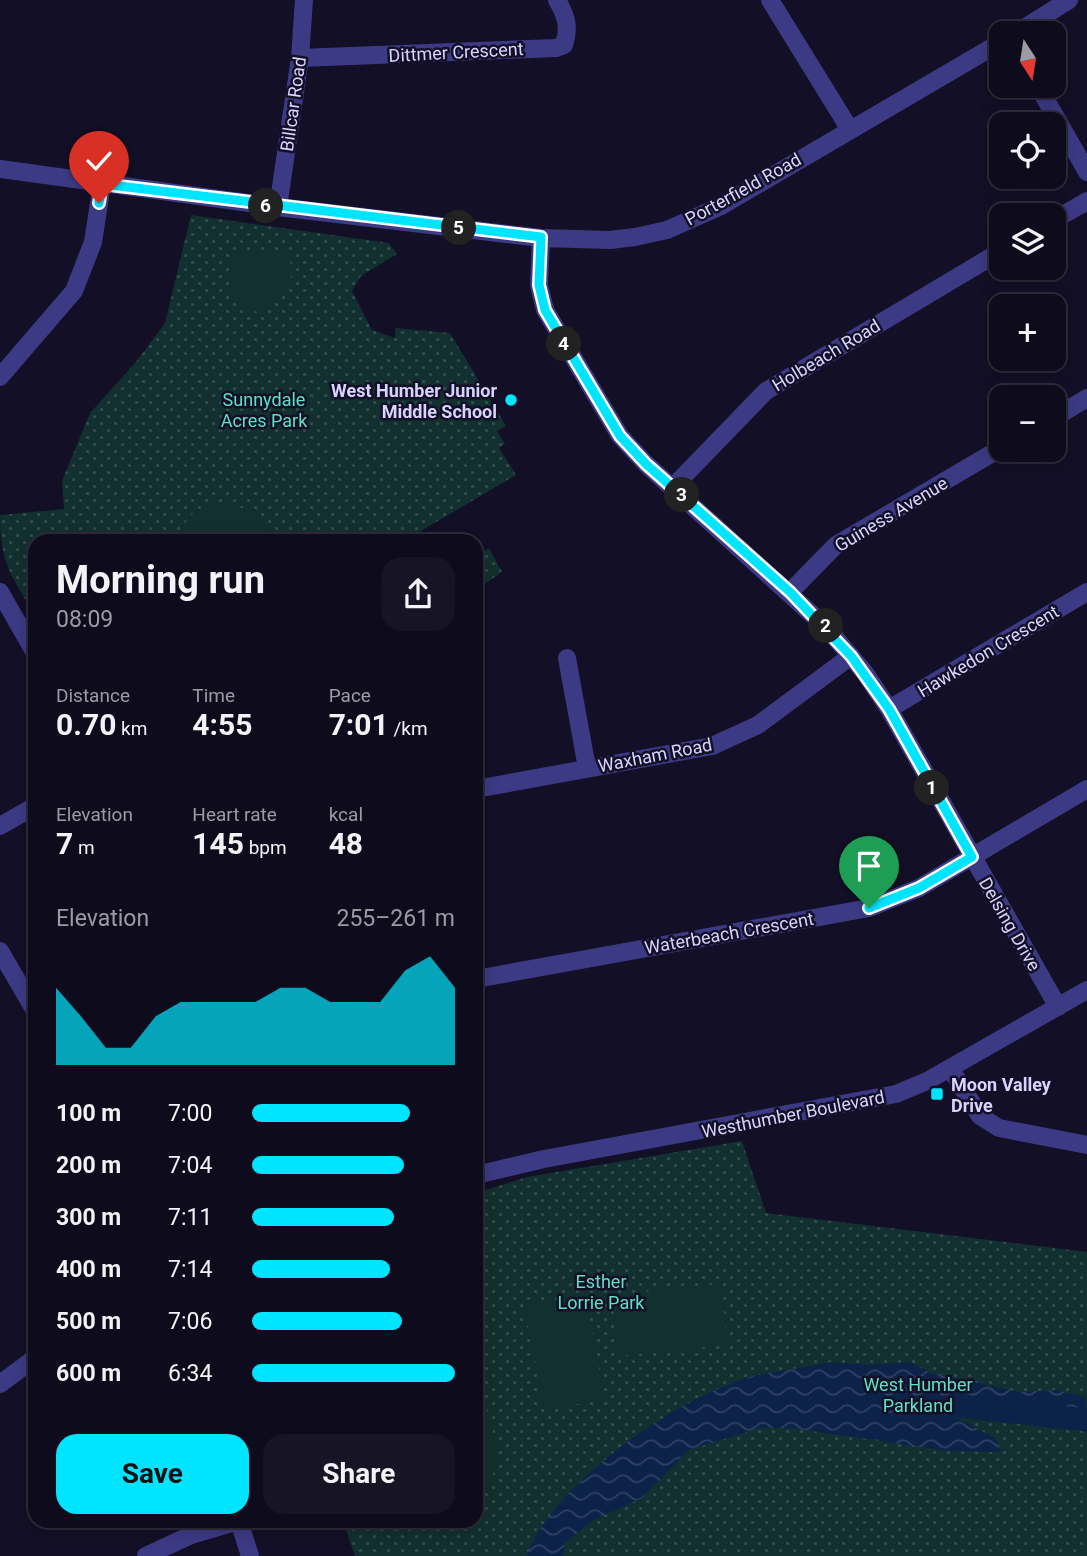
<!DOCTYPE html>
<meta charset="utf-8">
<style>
:root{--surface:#0e0b1c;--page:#171425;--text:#f1f3f6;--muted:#9b9ba3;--line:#2e2b3b;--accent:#00e5ff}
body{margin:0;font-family:Roboto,sans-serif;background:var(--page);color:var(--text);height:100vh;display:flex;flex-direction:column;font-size:26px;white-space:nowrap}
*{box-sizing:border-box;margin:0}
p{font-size:23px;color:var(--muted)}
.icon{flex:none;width:38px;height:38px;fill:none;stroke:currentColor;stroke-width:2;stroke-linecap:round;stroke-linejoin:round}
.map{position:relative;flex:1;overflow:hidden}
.sheet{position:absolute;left:28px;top:534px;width:455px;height:994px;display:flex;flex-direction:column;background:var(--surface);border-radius:21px;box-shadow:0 4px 18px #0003,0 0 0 2px var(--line)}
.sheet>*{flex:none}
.needle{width:46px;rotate:168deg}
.fabs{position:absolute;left:989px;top:21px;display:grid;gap:14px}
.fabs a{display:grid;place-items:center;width:77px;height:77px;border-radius:14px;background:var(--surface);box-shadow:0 4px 18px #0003,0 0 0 2px var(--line);font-size:35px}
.pin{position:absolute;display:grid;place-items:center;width:60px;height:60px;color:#fff;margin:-72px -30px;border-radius:50% 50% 50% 0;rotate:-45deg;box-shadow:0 0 7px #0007}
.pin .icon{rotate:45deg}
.km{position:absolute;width:35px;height:35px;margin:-18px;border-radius:50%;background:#222;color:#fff;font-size:19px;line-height:35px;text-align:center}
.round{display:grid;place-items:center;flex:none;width:74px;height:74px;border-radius:21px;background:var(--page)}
.headline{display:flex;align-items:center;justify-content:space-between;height:119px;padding:0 28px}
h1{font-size:38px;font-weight:700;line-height:52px}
.stats{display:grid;grid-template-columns:repeat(3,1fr);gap:10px;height:119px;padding:7px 28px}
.stats div{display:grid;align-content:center}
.stats b{font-size:30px;font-weight:700}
.stats small{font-size:19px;font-weight:400}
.stats p{font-size:19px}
.chart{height:196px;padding:14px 28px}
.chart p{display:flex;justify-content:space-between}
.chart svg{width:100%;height:126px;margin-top:7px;fill:var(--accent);opacity:.7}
.action{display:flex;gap:14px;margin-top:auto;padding:14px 28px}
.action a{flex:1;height:80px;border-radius:21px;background:var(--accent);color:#111;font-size:28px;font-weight:700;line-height:80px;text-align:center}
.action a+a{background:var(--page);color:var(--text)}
ul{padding:0 28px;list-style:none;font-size:23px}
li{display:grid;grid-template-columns:112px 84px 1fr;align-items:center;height:52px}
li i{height:18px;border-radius:9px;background:var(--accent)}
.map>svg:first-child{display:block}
</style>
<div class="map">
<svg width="1087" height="1556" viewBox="0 0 1087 1556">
<defs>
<pattern id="park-dots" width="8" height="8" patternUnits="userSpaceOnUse" patternTransform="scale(1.75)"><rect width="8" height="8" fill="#12302f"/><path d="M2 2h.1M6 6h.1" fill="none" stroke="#344d4e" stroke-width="1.8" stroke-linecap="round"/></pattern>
<pattern id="water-waves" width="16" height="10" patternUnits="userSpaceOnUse" patternTransform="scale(1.75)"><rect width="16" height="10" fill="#0c2248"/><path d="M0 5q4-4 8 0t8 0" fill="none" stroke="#2f4163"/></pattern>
</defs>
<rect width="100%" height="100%" fill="#130f26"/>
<!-- park -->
<path fill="url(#park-dots)" d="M191,215L389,243L397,254L361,276L352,291L372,330L395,338V328L450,333L506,426L497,431L505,444L499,448L516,475L404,541H379L376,536L377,541H35V615C11,575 0,563 0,515L64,509L62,481L90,413L136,362L165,323Z
M489,548L502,572L476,590V555Z
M742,1141L766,1213L1087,1252V1556H355L343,1521H476V1193L527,1177Z"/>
<!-- pitch -->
<path fill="#12302f" d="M233,251H288C297,284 287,299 257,312L232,301Z
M225,504C250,507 263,519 274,541H171C193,520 185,506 225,504Z
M722,1284L727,1345L618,1356L612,1295Z
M585,1295L605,1399L544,1410L524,1306Z
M483,1400C496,1435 506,1473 476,1502V1404Z"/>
<!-- water -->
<path fill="url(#water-waves)" d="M831,1362L869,1365L910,1362L929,1372L1019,1392L1056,1390L1086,1397L1087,1429C1056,1411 987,1398 955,1417L997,1439L1000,1452L949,1451L791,1428H760L689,1450L642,1498L592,1521L565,1543L563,1556H526C556,1482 672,1401 747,1378C770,1371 806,1368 831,1362Z"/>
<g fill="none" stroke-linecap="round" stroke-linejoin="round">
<!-- river -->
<path stroke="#0c2248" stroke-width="23" d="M958,1406L1087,1420"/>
<!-- minor -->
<path stroke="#3d3a85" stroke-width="18" d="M770,0L849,128
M1016,33L1069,0
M300,58L556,48L564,45C570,28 566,15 557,0
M1038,86L1087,172
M0,169L278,207L541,238L610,240L635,237L667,230L721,206L1001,42
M278,207L300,58L304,0
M1054,220L1087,201
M541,238L539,285L545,310L620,436L646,464L826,627L865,673L889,709L1058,1007
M0,377L74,291L93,242L102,184
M1054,418L1087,398
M673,487L766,391L1001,251
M0,592L35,653
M790,592L836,545L1001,448
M567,658L587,768
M889,709L1087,592
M476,789L712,746L758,725L851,656
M0,826L35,806
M0,951L35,1011
M476,979L869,908L919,888L1087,789
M950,1068L980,1116L999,1128L1087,1145
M476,1175L544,1159L896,1094L927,1081L1087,990
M0,1384L35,1358
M239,1521L250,1556
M146,1556L191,1535L238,1521"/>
</g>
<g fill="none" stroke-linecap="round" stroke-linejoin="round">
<!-- route casing -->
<g stroke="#fff" stroke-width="14">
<path id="route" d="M99,203L102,184L541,237L539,285L545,310L620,436L646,464L790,592L851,656L889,709L972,857L919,888L869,908"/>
</g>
<!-- route -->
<use href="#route" stroke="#00e5ff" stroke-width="9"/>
</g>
<!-- markers -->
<g fill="#00e5ff" stroke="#130f26" stroke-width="2.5">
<circle cx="511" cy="400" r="7"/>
<rect x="930" y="1087" width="14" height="14" rx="3.5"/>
</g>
<g text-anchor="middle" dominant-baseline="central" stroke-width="5" stroke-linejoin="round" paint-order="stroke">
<!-- street labels -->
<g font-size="18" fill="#d9d4ff" stroke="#130f26">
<text transform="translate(456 52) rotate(-3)">Dittmer Crescent</text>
<text transform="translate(293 104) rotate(-82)">Billcar Road</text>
<text transform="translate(743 189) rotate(-29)">Porterfield Road</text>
<text transform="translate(826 355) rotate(-31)">Holbeach Road</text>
<text transform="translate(891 514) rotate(-31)">Guiness Avenue</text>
<text transform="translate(988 651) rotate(-31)">Hawkedon Crescent</text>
<text transform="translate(655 755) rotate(-11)">Waxham Road</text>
<text transform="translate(1010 924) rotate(60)">Delsing Drive</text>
<text transform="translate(729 933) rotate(-10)">Waterbeach Crescent</text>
<text transform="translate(793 1114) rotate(-11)">Westhumber Boulevard</text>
</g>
<!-- poi labels -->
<g font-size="18" font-weight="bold" fill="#d9d4ff" stroke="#130f26" text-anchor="end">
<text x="497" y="390">West Humber Junior<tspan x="497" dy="21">Middle School</tspan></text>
<text x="951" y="1084" text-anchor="start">Moon Valley<tspan x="951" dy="21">Drive</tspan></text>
</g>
<!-- park labels -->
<g font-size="18" fill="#5fe0c0" stroke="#130f26">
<text x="264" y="399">Sunnydale<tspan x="264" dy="21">Acres Park</tspan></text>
<text x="601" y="1281">Esther<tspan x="601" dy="21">Lorrie Park</tspan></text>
<text x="918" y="1384">West Humber<tspan x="918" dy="21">Parkland</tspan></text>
</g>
</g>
</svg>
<div class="fabs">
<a><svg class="needle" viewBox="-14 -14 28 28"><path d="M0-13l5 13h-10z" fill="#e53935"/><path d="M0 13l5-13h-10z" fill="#9b9ba3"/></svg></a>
<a><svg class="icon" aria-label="locate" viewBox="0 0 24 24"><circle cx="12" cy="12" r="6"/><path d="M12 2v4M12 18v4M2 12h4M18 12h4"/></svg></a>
<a><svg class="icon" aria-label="layers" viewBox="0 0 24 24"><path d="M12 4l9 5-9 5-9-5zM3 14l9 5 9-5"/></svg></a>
<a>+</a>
<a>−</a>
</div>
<div class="pin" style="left:869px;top:908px;background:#1e9e55"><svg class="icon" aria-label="arrive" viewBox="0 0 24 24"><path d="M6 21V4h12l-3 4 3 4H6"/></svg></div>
<div class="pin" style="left:99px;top:203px;background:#d93025"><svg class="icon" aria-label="check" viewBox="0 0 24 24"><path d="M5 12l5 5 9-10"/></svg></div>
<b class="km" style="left:932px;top:788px">1</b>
<b class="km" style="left:826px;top:626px">2</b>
<b class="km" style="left:682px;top:495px">3</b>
<b class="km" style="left:564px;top:344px">4</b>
<b class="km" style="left:459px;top:228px">5</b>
<b class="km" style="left:266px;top:206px">6</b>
<section class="sheet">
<div class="headline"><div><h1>Morning run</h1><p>08:09</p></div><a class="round"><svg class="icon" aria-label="share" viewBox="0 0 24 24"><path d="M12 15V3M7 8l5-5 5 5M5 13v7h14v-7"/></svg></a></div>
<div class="stats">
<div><p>Distance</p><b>0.70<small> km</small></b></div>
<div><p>Time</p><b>4:55</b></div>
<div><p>Pace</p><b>7:01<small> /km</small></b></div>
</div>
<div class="stats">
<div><p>Elevation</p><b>7<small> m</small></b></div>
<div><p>Heart rate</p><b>145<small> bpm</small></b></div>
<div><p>kcal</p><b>48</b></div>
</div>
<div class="chart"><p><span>Elevation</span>255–261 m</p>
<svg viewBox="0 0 160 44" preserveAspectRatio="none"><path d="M0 44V17L10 27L20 38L30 38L40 27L50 22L60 22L70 22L80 22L90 17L100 17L110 22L120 22L130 22L140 11L150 6L160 17V44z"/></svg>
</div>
<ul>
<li><b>100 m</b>7:00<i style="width:78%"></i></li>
<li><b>200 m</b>7:04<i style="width:75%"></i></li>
<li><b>300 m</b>7:11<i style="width:70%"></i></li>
<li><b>400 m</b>7:14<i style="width:68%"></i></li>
<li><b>500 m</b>7:06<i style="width:74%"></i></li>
<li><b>600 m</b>6:34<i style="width:100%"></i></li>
</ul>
<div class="action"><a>Save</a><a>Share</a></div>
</section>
</div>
